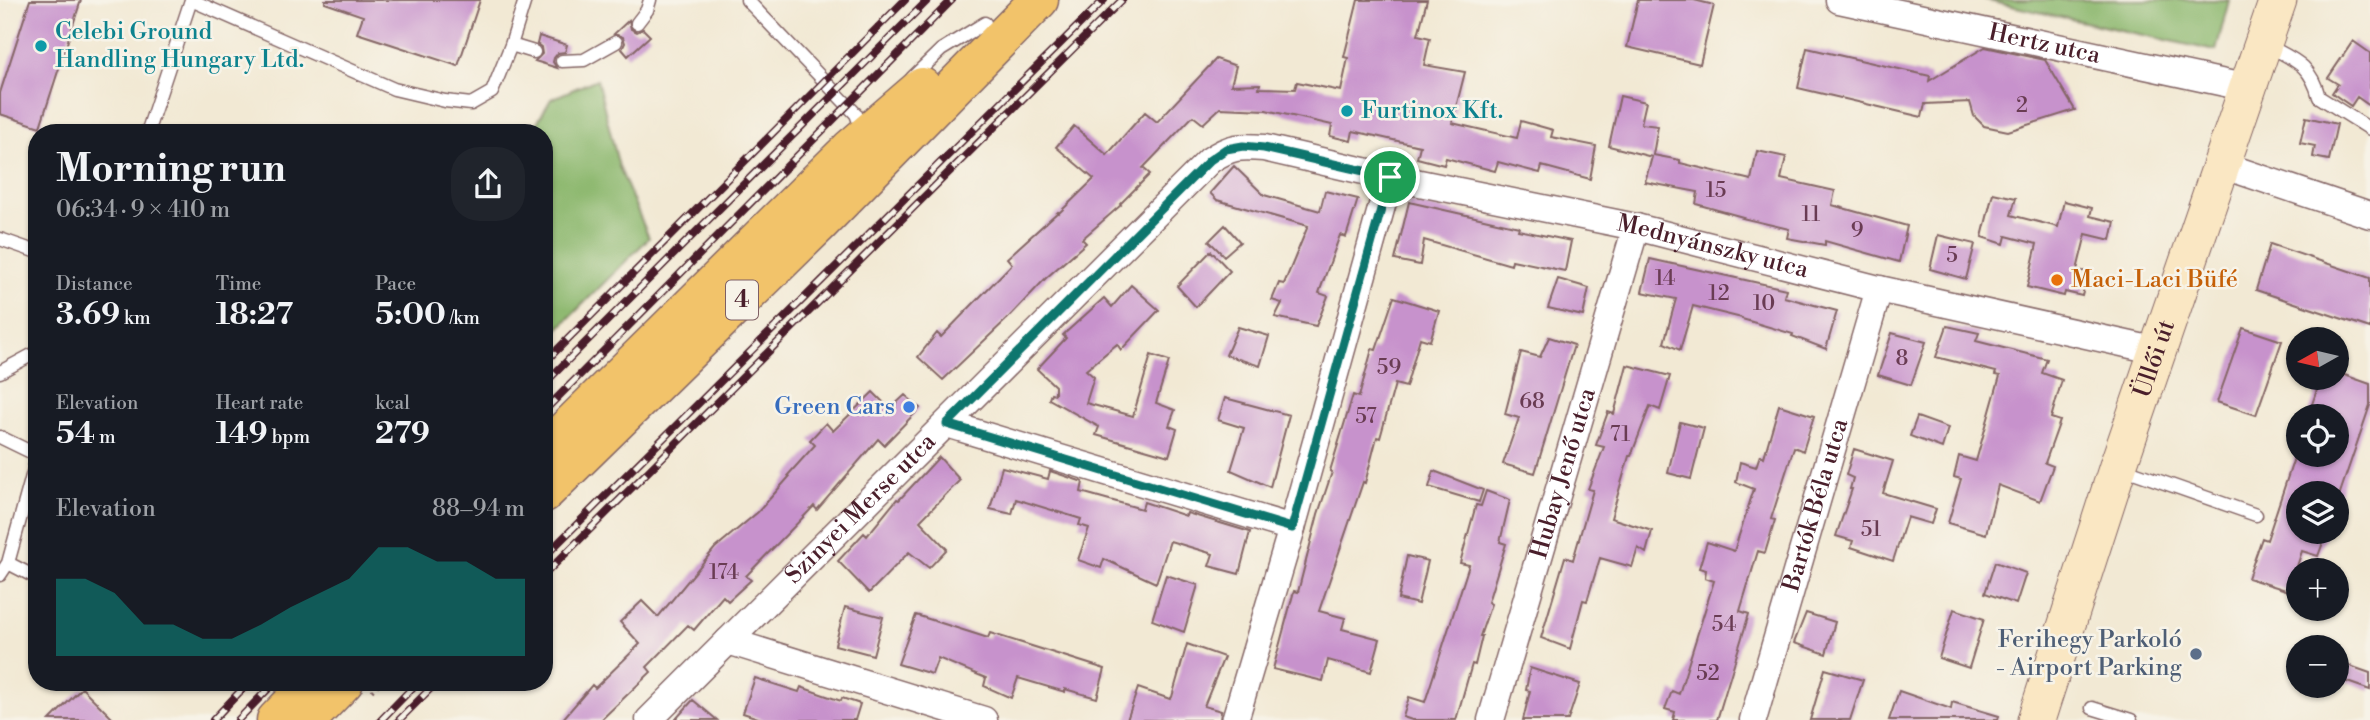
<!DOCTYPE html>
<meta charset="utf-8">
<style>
:root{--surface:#171b24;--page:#20242c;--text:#f1f3f6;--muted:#9ea1a6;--accent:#0f766e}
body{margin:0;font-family:"Libre Bodoni",serif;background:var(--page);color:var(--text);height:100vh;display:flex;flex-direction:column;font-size:26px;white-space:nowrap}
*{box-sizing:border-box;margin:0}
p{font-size:23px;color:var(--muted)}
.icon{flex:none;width:38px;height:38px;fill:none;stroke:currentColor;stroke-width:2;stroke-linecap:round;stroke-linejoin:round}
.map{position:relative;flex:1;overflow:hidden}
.details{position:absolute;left:28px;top:124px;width:525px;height:567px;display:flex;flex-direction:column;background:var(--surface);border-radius:28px;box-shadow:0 2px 5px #0004}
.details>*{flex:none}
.needle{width:46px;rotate:262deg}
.tools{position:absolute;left:2286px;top:327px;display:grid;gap:14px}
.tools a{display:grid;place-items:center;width:63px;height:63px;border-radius:50%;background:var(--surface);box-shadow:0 2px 5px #0004;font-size:35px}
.pin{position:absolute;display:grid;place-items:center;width:60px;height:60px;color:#fff;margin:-30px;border:4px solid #fff;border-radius:50%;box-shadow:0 2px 7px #0007}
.round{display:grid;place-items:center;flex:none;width:74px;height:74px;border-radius:28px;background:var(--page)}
.head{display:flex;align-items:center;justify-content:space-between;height:119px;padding:0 28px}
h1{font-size:38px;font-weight:700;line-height:52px}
.stats{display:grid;grid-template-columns:repeat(3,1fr);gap:10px;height:119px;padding:7px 28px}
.stats div{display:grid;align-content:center}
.stats b{font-size:30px;font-weight:700}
.stats small{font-size:19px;font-weight:400}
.stats p{font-size:19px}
.chart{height:196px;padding:14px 28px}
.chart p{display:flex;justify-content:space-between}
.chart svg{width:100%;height:126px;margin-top:7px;fill:var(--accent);opacity:.7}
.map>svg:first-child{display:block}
</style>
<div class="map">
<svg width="2370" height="720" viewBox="0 0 2370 720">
<rect width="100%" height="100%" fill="#f7f3e8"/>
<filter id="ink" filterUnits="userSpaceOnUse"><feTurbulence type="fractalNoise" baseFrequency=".0143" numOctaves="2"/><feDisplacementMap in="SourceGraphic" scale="14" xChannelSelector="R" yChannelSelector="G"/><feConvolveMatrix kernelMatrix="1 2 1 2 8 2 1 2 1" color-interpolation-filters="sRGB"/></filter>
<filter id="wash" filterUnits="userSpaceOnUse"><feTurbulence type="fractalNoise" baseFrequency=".00686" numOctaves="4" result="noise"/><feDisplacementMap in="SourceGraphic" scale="28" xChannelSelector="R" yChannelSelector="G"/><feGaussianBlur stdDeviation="1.57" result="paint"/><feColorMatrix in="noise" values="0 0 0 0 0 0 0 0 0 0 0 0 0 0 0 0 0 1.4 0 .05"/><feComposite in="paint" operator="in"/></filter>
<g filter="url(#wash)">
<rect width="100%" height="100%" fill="#f2e9d4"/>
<!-- forest -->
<path fill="#8fb971" stroke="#6c6c4e" stroke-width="2" d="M1984,0H2229L2216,51Z
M597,79L619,167L649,238L544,343V133H531L551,99Z"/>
<g id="blocks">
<!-- building -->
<path fill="#c792cc" d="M30,0H81L40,127L0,114V93Z
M325,0H480L458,66L357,33L363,16L325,3Z
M1358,0H1427L1418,35L1430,38L1424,65L1465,72L1452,123L1517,138L1521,121L1553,130L1551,137L1596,146L1590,179L1542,166L1540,173L1498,162L1495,171L1446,158L1444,165L1417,158L1420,146L1353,131L1351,141L1330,136L1332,125L1266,110L1220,108L1203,124L1193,116L1143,168L1150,174L1120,204L1121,205L1082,239L1086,243L1046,278L1008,318L943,380L918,357L937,333L941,337L1012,264L1007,258L1058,212L1059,213L1094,179L1056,147L1074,126L1107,155L1145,112L1157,122L1216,59L1236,66L1231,85L1260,84L1259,88L1295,89L1297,82L1341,91L1348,58L1344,57Z
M1638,0H1694L1714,5L1700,64L1627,47Z
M629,20L631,29L637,32L643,29L650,36L628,56L622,49L625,43L623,37L614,34Z
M539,36L567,45L565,52L558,53L554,58L553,62L557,68L535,61L542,54L541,47L537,44Z
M2353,41L2370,53V106L2357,97L2351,106L2332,93L2338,84L2328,78Z
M1985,47L2045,60L2075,110L2008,131L1984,126L1974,116L1970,102L1925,104L1922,117L1798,88L1807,48L1930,76L1929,81Z
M1620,96L1646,102L1641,124L1658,126L1653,155L1680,160V163L1751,180L1757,151L1786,157L1781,179L1835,191L1832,205L1907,226L1899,262L1825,241V245L1787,238L1789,229L1742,218L1743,217L1696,204L1698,192L1645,182L1652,157L1609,146Z
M2306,117L2337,124L2329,160L2313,157L2315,146L2300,143Z
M1234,166L1264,195L1320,211L1325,191L1358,199L1346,237L1340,235L1319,293L1328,296L1316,326L1275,317L1282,303L1272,300L1279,283L1284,284L1308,226L1217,200L1210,193Z
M1993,193L2016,198L2011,215L2058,227L2064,201L2092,208L2090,216L2115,222L2111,240L2086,234L2077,270L2088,272L2082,296L2065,292L2064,296L2027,287L2037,244L2006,236L2004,244L1982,237Z
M1409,202L1519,227L1518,230L1571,241L1565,271L1512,260L1511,265L1424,240L1420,265L1395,260Z
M1225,225L1240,242L1224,256L1209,241Z
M1938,235L1975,244L1966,279L1930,269Z
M2270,244L2370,278V328L2256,290Z
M1211,251L1230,271L1196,307L1177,286Z
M1650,259L1786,289L1784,297L1837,311L1826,349L1792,336L1793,334L1742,319V318L1693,306L1680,350L1664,343L1676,299L1642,292Z
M1558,279L1589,288L1583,316L1548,308Z
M1131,285L1159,310L1121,350L1117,344L1086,370L1094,377L1086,403L1133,416L1151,355L1169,361L1156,403L1175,410L1169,426L1177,429L1169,456L1096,435L1099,427L1049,399L1051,393L1055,394V386L1037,369L1066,338L1063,335L1104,298L1112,307Z
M1394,297L1439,311L1430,341L1420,338L1406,387L1395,384L1380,438L1377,437L1365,483L1363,482L1319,611L1345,618L1342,629L1380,639L1371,672L1328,660L1323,681L1273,669L1294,591L1298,592L1318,514L1332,472L1330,471L1353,395L1359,397L1372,349L1376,350Z
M1947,326L1979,333L1976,341L2047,359L2042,373L2062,380L2051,418L2060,421L2045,463L2053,466L2040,501L1998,485L1986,534L1948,523L1961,479L1954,477L1959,456L1976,461L2000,376L1995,375L1996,372L1936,357Z
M1238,327L1269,336L1260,366L1226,355Z
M2243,328L2282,341L2256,415L2217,402Z
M1892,333L1926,342L1911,385L1878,375Z
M1549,337L1574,345L1535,473L1503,464L1519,418L1505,414L1521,352L1540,357Z
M1627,365L1670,376L1660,410L1650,406L1631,456H1629L1611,518L1652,531L1646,553L1638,548L1632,567L1600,558L1587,601L1583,600L1570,649L1541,638L1565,557L1573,560L1593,490L1588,489L1604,447L1596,445L1608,412L1614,414Z
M2336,372L2370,384V405L2339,496L2336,494H2298V532H2327L2318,556L2302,551L2289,591L2248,578L2262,538L2267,540L2295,455H2336V416H2308L2321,378H2336Z
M873,392L890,409L905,395L920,408L884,445L878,439L817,510L814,506L746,576L751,580L728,601L723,596L694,630L688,625L647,667L651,672L601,720H562L592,685L595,688L640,644L620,622L642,601L658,617L715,548L758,512L789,477L788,475L815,445L810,440L826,423L833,431Z
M1225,398L1289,415L1270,487L1231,470L1244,428L1218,420Z
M1779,405L1814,416L1803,451L1794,447L1771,519L1775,520L1765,553L1758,551L1740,611L1749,614L1717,720H1673L1675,712L1665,709L1672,691L1679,694L1714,581L1705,578L1706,570L1699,568L1707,542L1734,551L1754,489L1736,482L1740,462L1756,467L1760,455L1764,457Z
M1917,417L1948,428L1942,448L1910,436Z
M1680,422L1704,428L1691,479L1668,473Z
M1854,449L1893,461L1883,493L1936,509L1931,524L1907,517L1893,561L1851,547L1853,541L1836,536L1852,489H1850L1853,478L1846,475Z
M939,457L960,480L920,521L947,549L929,568L909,552L869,593L838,561L864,533L867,536L897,499L899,500Z
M1002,467L1048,479L1050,471L1083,482L1081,492L1142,509L1144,502L1186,516L1187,513L1250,532L1239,574L1209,566L1213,554L1170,541L1156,583L1104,559L1101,568L1078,560L1089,528L1079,525L1081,519L1016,499L1012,514L990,509Z
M1434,471L1483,490L1479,502L1429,487Z
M1486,491L1510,500L1500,542L1506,544L1488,602L1491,604L1480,636H1482L1475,665L1472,664L1456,720H1412L1403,717L1409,697L1425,702L1469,565L1460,563L1476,505L1481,506Z
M1407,556L1428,561L1418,604L1398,599Z
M1995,562L2026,573L2016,604L1985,593Z
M1166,575L1198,585L1184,632L1152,620Z
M845,607L883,617L873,655L835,645Z
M1954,609L1984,619L1969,668L1939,658Z
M1806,613L1835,622L1826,654L1794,643Z
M916,615L988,638L990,633L1105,669L1097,698L1065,689V692L1018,678L1011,698L984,686L986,678L938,658L932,674L898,664Z
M1187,644L1224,657L1204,706L1221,711L1220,720H1127L1138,688L1170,699L1172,697Z
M2336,661L2370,673V690L2336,678Z
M1530,668L1580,684L1568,720H1523L1530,691L1526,690Z
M1825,669L1863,680L1850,720H1810Z
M755,678L799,692L801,687L841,701L842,698L860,704L855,720H764L743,713Z
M82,688L114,720H50Z
M1899,691L1951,709L1952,702L1999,716L1998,720H1889Z
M693,700L717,720H675Z"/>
</g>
</g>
<g filter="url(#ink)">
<use href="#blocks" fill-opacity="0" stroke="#856666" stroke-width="2"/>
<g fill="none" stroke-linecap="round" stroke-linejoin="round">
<!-- service casing -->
<g stroke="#856666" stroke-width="15">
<path id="service" d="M191,0L394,89L445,101L471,104L492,92L511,45L525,0
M747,0L856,114L863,133
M637,23L647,10L650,0
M2265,44C2294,60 2310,63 2319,97L2370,129
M511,45L534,52
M562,61L584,60L616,42
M912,78L941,50L985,23
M147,133L191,0
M0,239L37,252
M0,372L37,352
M0,437L37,455
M2122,468L2256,515
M8,563L37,578
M0,575L8,563L37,458
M2092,708L2131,720"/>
</g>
<!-- minor casing -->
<g stroke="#856666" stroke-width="29">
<g id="minor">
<path id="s1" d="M1839,0L2248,88"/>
<path d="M2222,165L2370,215"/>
<path d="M947,424L1292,528"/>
<path d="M728,641L984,720"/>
<path id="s2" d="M649,720L1210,160C1231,146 1240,146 1264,148L1390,177L1636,227L1879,289L2158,351"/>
<path d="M1235,720L1292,528L1390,177"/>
<path id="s3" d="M1491,720L1636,227"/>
<path id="s4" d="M1753,720L1879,289"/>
</g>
</g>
<!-- secondary casing -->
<g stroke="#856666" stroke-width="39">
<g id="secondary">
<path id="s5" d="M2036,720L2118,466L2278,0"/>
</g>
</g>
<!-- primary casing -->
<g stroke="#856666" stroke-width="41">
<path id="primary" d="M544,451L850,149L922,87
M544,493L819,224L1039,0
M276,720L313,682
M307,720L344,682"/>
</g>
<!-- path -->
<path stroke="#856666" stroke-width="3.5" stroke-dasharray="2 5" stroke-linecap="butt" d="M372,691L381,682"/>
<!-- service -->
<use href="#service" stroke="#fff" stroke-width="12"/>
<!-- minor -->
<use href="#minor" stroke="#fff" stroke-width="26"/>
<!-- secondary -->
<use href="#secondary" stroke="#fae7c3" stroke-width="37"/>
<!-- primary -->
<use href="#primary" stroke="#f2c36a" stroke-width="38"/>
<!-- rail casing -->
<g stroke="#4a1f2b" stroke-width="8">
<path id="rail" d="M544,363L905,0
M544,384L928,0
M544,411L952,0
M544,557L1104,0
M544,575L1122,0
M213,720L249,682
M238,720L275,682
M381,720L418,682
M399,720L437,682"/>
</g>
<!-- rail -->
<use href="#rail" stroke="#f7f3e8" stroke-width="5" stroke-dasharray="16" stroke-linecap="butt"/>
</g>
</g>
<g fill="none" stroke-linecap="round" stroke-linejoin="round" filter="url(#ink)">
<!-- route casing -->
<g stroke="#fff" stroke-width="14">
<path id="route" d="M1243,146L1264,148L1390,177L1292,528L947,424L1210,160L1226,149Z"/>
</g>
<!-- route -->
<use href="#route" stroke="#0f766e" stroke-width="9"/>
</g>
<!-- markers -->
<g fill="#0f9aa8" stroke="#f7f3e8" stroke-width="2.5">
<circle cx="41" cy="46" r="7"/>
<circle cx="1347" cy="111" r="7"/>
</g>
<circle fill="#e8710a" stroke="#f7f3e8" stroke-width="2.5" cx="2057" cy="280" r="7"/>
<circle fill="#3f7fe0" stroke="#f7f3e8" stroke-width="2.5" cx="909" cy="407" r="7"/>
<circle fill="#5c6f8a" stroke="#f7f3e8" stroke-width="2.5" cx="2196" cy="654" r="7"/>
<g text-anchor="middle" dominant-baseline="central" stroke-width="5" stroke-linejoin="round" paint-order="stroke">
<!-- number labels -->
<g font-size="21" fill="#693c53">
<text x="2022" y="106">2</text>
<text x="1716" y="191">15</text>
<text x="1811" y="215">11</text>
<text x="1857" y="231">9</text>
<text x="1952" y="256">5</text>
<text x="1665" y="279">14</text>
<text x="1719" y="294">12</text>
<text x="1764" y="304">10</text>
<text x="1902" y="359">8</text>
<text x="1389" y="368">59</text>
<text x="1532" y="402">68</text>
<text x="1366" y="417">57</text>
<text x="1620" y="435">71</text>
<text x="1871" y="530">51</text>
<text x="724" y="573">174</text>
<text x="1724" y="625">54</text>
<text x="1708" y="674">52</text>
</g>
<!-- shield labels -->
<rect fill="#f7f3e8" stroke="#7e5f64" stroke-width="2" x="726" y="280.5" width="32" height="39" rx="5"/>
<g font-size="23" font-weight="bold" fill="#4a1f2b">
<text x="742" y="300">4</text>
</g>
<!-- culture labels -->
<g font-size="24" fill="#0d838f" stroke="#f7f3e8" text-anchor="start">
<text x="55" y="32">Celebi Ground<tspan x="55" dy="28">Handling Hungary Ltd.</tspan></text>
<text x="1361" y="111">Furtinox Kft.</text>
</g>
<!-- street labels -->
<g font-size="24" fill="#4a1f2b" stroke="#f7f3e8">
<text stroke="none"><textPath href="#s1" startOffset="210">Hertz utca</textPath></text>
<text stroke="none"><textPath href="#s2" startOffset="1309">Mednyánszky utca</textPath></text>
<text stroke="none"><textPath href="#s5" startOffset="380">Üllői út</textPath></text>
<text stroke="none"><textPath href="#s3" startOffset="257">Hubay Jenő utca</textPath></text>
<text stroke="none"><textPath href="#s4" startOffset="224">Bartók Béla utca</textPath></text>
<text stroke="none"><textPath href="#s2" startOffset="299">Szinyei Merse utca</textPath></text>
</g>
<!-- food labels -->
<g font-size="24" fill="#c56008" stroke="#f7f3e8" text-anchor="start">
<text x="2071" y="280">Maci-Laci Büfé</text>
</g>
<!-- shop labels -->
<g font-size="24" fill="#366cbe" stroke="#f7f3e8" text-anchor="end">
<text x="895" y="407">Green Cars</text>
</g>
<!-- service labels -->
<g font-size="24" fill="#4e5e75" stroke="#f7f3e8" text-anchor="end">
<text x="2182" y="640">Ferihegy Parkoló<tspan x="2182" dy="28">- Airport Parking</tspan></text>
</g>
</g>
</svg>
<div class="tools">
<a><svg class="needle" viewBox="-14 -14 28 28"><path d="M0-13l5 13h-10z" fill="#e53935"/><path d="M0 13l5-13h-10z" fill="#9ea1a6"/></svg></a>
<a><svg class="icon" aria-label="locate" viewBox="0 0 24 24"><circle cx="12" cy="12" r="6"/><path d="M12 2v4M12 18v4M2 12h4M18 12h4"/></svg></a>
<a><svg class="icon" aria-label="layers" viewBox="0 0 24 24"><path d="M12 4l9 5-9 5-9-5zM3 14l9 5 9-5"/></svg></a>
<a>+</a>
<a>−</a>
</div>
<div class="pin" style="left:1390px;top:177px;background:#1e9e55"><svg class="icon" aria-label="arrive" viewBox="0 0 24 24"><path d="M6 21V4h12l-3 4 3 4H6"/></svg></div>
<section class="details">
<div class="head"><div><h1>Morning run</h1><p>06:34 · 9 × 410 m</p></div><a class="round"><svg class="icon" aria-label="share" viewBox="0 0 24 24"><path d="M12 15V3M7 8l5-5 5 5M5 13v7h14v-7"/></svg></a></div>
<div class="stats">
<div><p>Distance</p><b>3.69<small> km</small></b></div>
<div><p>Time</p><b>18:27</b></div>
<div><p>Pace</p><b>5:00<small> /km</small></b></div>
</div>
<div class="stats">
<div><p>Elevation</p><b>54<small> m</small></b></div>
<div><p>Heart rate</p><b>149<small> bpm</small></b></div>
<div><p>kcal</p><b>279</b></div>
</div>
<div class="chart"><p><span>Elevation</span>88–94 m</p>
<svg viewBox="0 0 160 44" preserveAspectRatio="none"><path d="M0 44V17L10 17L20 22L30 33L40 33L50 38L60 38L70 33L80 27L90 22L100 17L110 6L120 6L130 11L140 11L150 17L160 17V44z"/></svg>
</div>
</section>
</div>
